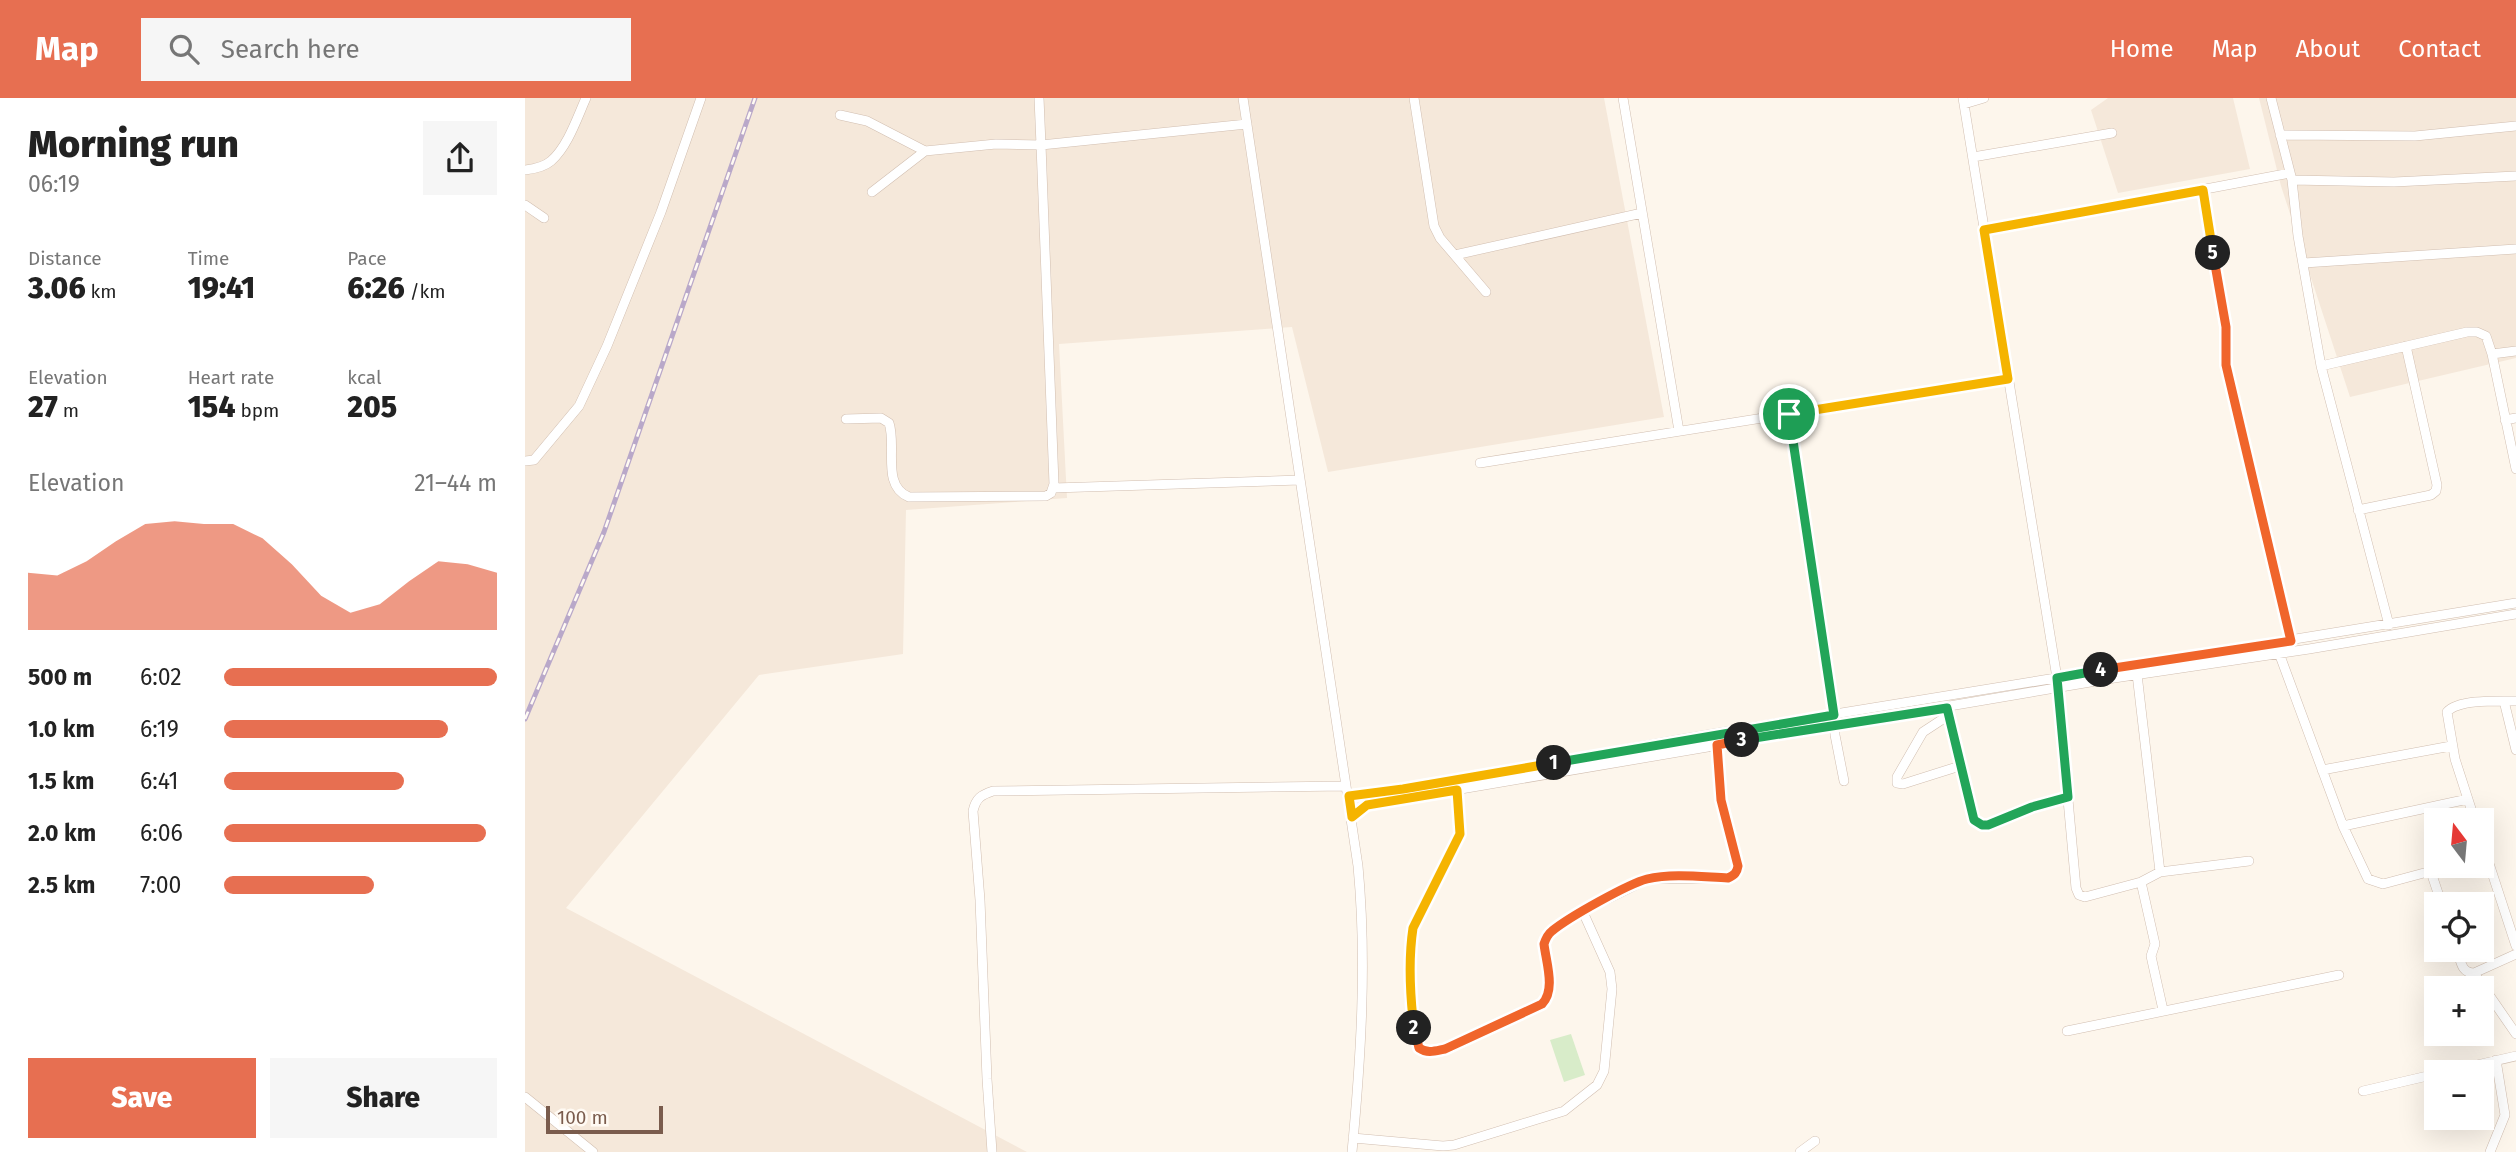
<!DOCTYPE html>
<meta charset="utf-8">
<style>
:root{--surface:#fff;--page:#f6f6f6;--text:#222;--muted:#767676;--accent:#e76f51}
body{margin:0;font-family:"Fira Sans",sans-serif;background:var(--page);color:var(--text);height:100vh;display:flex;flex-direction:column;font-size:26px;white-space:nowrap}
*{box-sizing:border-box;margin:0}
p{font-size:23px;color:var(--muted)}
.icon{flex:none;width:38px;height:38px;fill:none;stroke:currentColor;stroke-width:2;stroke-linecap:round;stroke-linejoin:round}
.map{position:relative;flex:1;overflow:hidden}
.details{display:flex;flex-direction:column;background:var(--surface);width:525px}
.details>*{flex:none}
.needle{width:46px;rotate:344deg}
.fabs{position:absolute;left:1899px;top:710px;display:grid;gap:14px}
.fabs a{display:grid;place-items:center;width:70px;height:70px;border-radius:0px;background:var(--surface);box-shadow:0 7px 28px #0002;font-size:35px}
.scale{position:absolute;left:21px;bottom:18px;width:117px;box-sizing:border-box;padding-left:7px;border:4px solid #7a5c4d;border-top:0;font-size:19px;line-height:24px;white-space:nowrap;color:#7a5c4d;-webkit-text-stroke:5px #fffaf3;paint-order:stroke}
.pin{position:absolute;display:grid;place-items:center;width:60px;height:60px;color:#fff;margin:-30px;border:4px solid #fff;border-radius:50%;box-shadow:0 2px 7px #0007}
.km{position:absolute;width:35px;height:35px;margin:-18px;border-radius:50%;background:#222;color:#fff;font-size:19px;line-height:35px;text-align:center}
.round{display:grid;place-items:center;flex:none;width:74px;height:74px;border-radius:0px;background:var(--page)}
.summary{display:flex;align-items:center;justify-content:space-between;height:119px;padding:0 28px}
h1{font-size:38px;font-weight:800;line-height:52px}
.figures{display:grid;grid-template-columns:repeat(3,1fr);gap:10px;height:119px;padding:7px 28px}
.figures div{display:grid;align-content:center}
.figures b{font-size:30px;font-weight:800}
.figures small{font-size:19px;font-weight:400}
.figures p{font-size:19px}
.chart{height:196px;padding:14px 28px}
.chart p{display:flex;justify-content:space-between}
.chart svg{width:100%;height:126px;margin-top:7px;fill:var(--accent);opacity:.7}
.action{display:flex;gap:14px;margin-top:auto;padding:14px 28px}
.action a{flex:1;height:80px;border-radius:0px;background:var(--accent);color:#fff;font-size:28px;font-weight:800;line-height:80px;text-align:center}
.action a+a{background:var(--page);color:var(--text)}
ul{padding:0 28px;list-style:none;font-size:23px}
li{display:grid;grid-template-columns:112px 84px 1fr;align-items:center;height:52px}
li i{height:18px;border-radius:9px;background:var(--accent)}
header{display:flex;align-items:center;gap:42px;box-sizing:border-box;height:98px;padding:0 35px;background:var(--accent);color:#fff}
header strong{font-size:33px}
nav{display:flex;gap:38px;margin-inline-start:auto;font-size:24px}
.search{width:490px;height:63px;background:var(--page);display:flex;align-items:center;gap:18px;box-sizing:border-box;padding:0 24px;border-radius:0px;color:var(--muted);font-size:26px}
main{display:flex;flex:1;min-height:0}
.map>svg:first-child{display:block}
</style>
<header>
<strong>Map</strong>
<div class="search"><svg class="icon" aria-label="search" viewBox="0 0 24 24"><circle cx="10" cy="10" r="6"/><path d="M15 15l6 6"/></svg>Search here</div>
<nav><a>Home</a><a>Map</a><a>About</a><a>Contact</a></nav>
</header>
<main>
<section class="details">
<div class="summary"><div><h1>Morning run</h1><p>06:19</p></div><a class="round"><svg class="icon" aria-label="share" viewBox="0 0 24 24"><path d="M12 15V3M7 8l5-5 5 5M5 13v7h14v-7"/></svg></a></div>
<div class="figures">
<div><p>Distance</p><b>3.06<small> km</small></b></div>
<div><p>Time</p><b>19:41</b></div>
<div><p>Pace</p><b>6:26<small> /km</small></b></div>
</div>
<div class="figures">
<div><p>Elevation</p><b>27<small> m</small></b></div>
<div><p>Heart rate</p><b>154<small> bpm</small></b></div>
<div><p>kcal</p><b>205</b></div>
</div>
<div class="chart"><p><span>Elevation</span>21–44 m</p>
<svg viewBox="0 0 160 44" preserveAspectRatio="none"><path d="M0 44V24L10 25L20 20L30 13L40 7L50 6L60 7L70 7L80 12L90 21L100 32L110 38L120 35L130 27L140 20L150 21L160 24V44z"/></svg>
</div>
<ul>
<li><b>500 m</b>6:02<i style="width:100%"></i></li>
<li><b>1.0 km</b>6:19<i style="width:82%"></i></li>
<li><b>1.5 km</b>6:41<i style="width:66%"></i></li>
<li><b>2.0 km</b>6:06<i style="width:96%"></i></li>
<li><b>2.5 km</b>7:00<i style="width:55%"></i></li>
</ul>
<div class="action"><a>Save</a><a>Share</a></div>
</section>
<div class="map">
<svg width="1991" height="1054" viewBox="0 0 1991 1054">
<rect width="100%" height="100%" fill="#fdf6ec"/>
<!-- residential -->
<path fill="#f5e8da" d="M0,0H1079L1139,319L803,374L767,229L534,246L542,400L381,412L378,556L234,577L41,810L502,1054H0Z
M1583,0H1708L1725,71L1593,95L1566,12Z
M1734,0H1991V260L1825,299L1756,88Z"/>
<!-- green -->
<path fill="#d8ecc9" d="M1046,936L1060,977L1039,984L1025,942Z"/>
<g fill="none" stroke-linecap="round" stroke-linejoin="round">
<!-- minor casing -->
<g stroke="#d1beb0" stroke-width="10">
<path id="minor" d="M718,0L833,768C842,863 836,959 827,1054
M889,0L909,128L915,140L961,194
M1098,0L1154,333
M1438,0L1532,580L1551,790L1554,797L1560,799L1616,784
M1746,0L1767,82L1773,138L1796,268L1864,527
M1439,6L1459,0
M315,17L342,23L400,53
M1755,37L1890,38L1991,28
M1448,59L1587,35
M0,72C9,71 19,69 26,63C43,48 52,20 61,0
M1767,82L1869,84L1991,78
M1677,91L1701,229V267L1766,543
M347,94L400,53L471,46L516,47L514,0
M0,107L19,120
M1459,133L1765,75
M930,157L1117,115
M1779,165L1991,151
M1967,256L1991,371
M1796,268L1942,234H1952L1961,238L1967,256L1991,253
M1263,316L1309,617L1310,637L1319,683
M321,321L356,320L364,325C372,348 356,388 384,399L521,398L526,395L529,386L516,47L722,26
M1980,322L1991,320
M0,363L9,362L54,308L82,248L136,114L176,0
M955,365L1483,281
M529,390L775,382
M1833,412L1906,397L1911,393L1912,387L1881,248
M1754,555L1818,728L1843,781L1858,786L1925,768
M1612,576L1635,774L1724,763
M1979,603L1991,652
M1422,610L1449,721L1452,725L1463,727L1507,709L1543,699
M1424,617L1398,634L1372,679V685L1378,686L1435,668
M1797,672L1926,648
M932,692L935,736L888,830C884,854 879,939 899,954L921,951L1017,906C1031,892 1021,864 1019,846L1026,833L1074,805L1123,781L1203,780L1213,773V767L1196,702L1192,647
M824,698C944,683 1062,657 1181,637C1451,594 1721,550 1991,505
M827,718L842,707L1589,580L1784,551L1991,516
M1950,723L1930,661L1922,614C1933,601 1974,603 1991,603
M1818,728L1943,701
M1956,741L1991,848
M1635,774L1616,784L1630,846L1626,858L1638,912
M1906,774L1917,807
M1932,852C1936,863 1936,875 1949,875L1991,856
M1949,875L1991,936
M1542,933L1814,877
M1917,975L1991,958
M1838,993L1911,976
M0,999L68,1054
M828,1040L918,1048L929,1047L1039,1013L1072,987L1079,973L1087,891L1085,874L1058,814
M467,1054L462,981L455,802L448,713C451,700 456,697 468,693L821,688
M1275,1054L1290,1043
M1965,1054L1980,1017L1971,962"/>
</g>
<!-- minor -->
<use href="#minor" stroke="#fff" stroke-width="9"/>
<!-- rail casing -->
<g stroke="#b9a8c9" stroke-width="5">
<path id="rail" d="M0,621L79,434L230,0"/>
</g>
<!-- rail -->
<use href="#rail" stroke="#fffaf3" stroke-width="2.5" stroke-dasharray="8" stroke-linecap="butt"/>
</g>
<g fill="none" stroke-linecap="round" stroke-linejoin="round">
<!-- split-1 casing -->
<g stroke="#fff" stroke-width="14">
<path id="split-1" d="M1029,665L1309,617L1264,316"/>
</g>
<!-- split-2 casing -->
<g stroke="#fff" stroke-width="14">
<path id="split-2" d="M889,930C885,897 883,863 888,830L935,736L932,692L842,707L827,719L824,698L878,691L1029,665"/>
</g>
<!-- split-3 casing -->
<g stroke="#fff" stroke-width="14">
<path id="split-3" d="M889,930L894,950C903,956 910,953 920,951L1017,906C1031,892 1021,864 1019,846C1021,840 1023,836 1027,833C1044,819 1103,786 1122,781C1147,775 1178,779 1203,780C1210,777 1212,774 1213,768L1196,702L1192,647L1217,642"/>
</g>
<!-- split-4 casing -->
<g stroke="#fff" stroke-width="14">
<path id="split-4" d="M1217,642L1422,610L1449,722L1457,727H1463L1507,709L1543,699L1532,580L1576,572"/>
</g>
<!-- split-5 casing -->
<g stroke="#fff" stroke-width="14">
<path id="split-5" d="M1576,572L1766,543L1701,267V229L1688,155"/>
</g>
<!-- split-6 casing -->
<g stroke="#fff" stroke-width="14">
<path id="split-6" d="M1264,316L1483,281L1459,132L1678,92L1688,155"/>
</g>
<!-- split-1 -->
<use href="#split-1" stroke="#22a559" stroke-width="9"/>
<!-- split-2 -->
<use href="#split-2" stroke="#f5b400" stroke-width="9"/>
<!-- split-3 -->
<use href="#split-3" stroke="#f0652b" stroke-width="9"/>
<!-- split-4 -->
<use href="#split-4" stroke="#22a559" stroke-width="9"/>
<!-- split-5 -->
<use href="#split-5" stroke="#f0652b" stroke-width="9"/>
<!-- split-6 -->
<use href="#split-6" stroke="#f5b400" stroke-width="9"/>
</g>
</svg>
<div class="fabs">
<a><svg class="needle" viewBox="-14 -14 28 28"><path d="M0-13l5 13h-10z" fill="#e53935"/><path d="M0 13l5-13h-10z" fill="#767676"/></svg></a>
<a><svg class="icon" aria-label="locate" viewBox="0 0 24 24"><circle cx="12" cy="12" r="6"/><path d="M12 2v4M12 18v4M2 12h4M18 12h4"/></svg></a>
<a>+</a>
<a>−</a>
</div>
<div class="scale">100 m</div>
<div class="pin" style="left:1264px;top:316px;background:#1e9e55"><svg class="icon" aria-label="arrive" viewBox="0 0 24 24"><path d="M6 21V4h12l-3 4 3 4H6"/></svg></div>
<b class="km" style="left:1029px;top:665px">1</b>
<b class="km" style="left:889px;top:930px">2</b>
<b class="km" style="left:1217px;top:642px">3</b>
<b class="km" style="left:1576px;top:572px">4</b>
<b class="km" style="left:1688px;top:155px">5</b>
</div>
</main>
